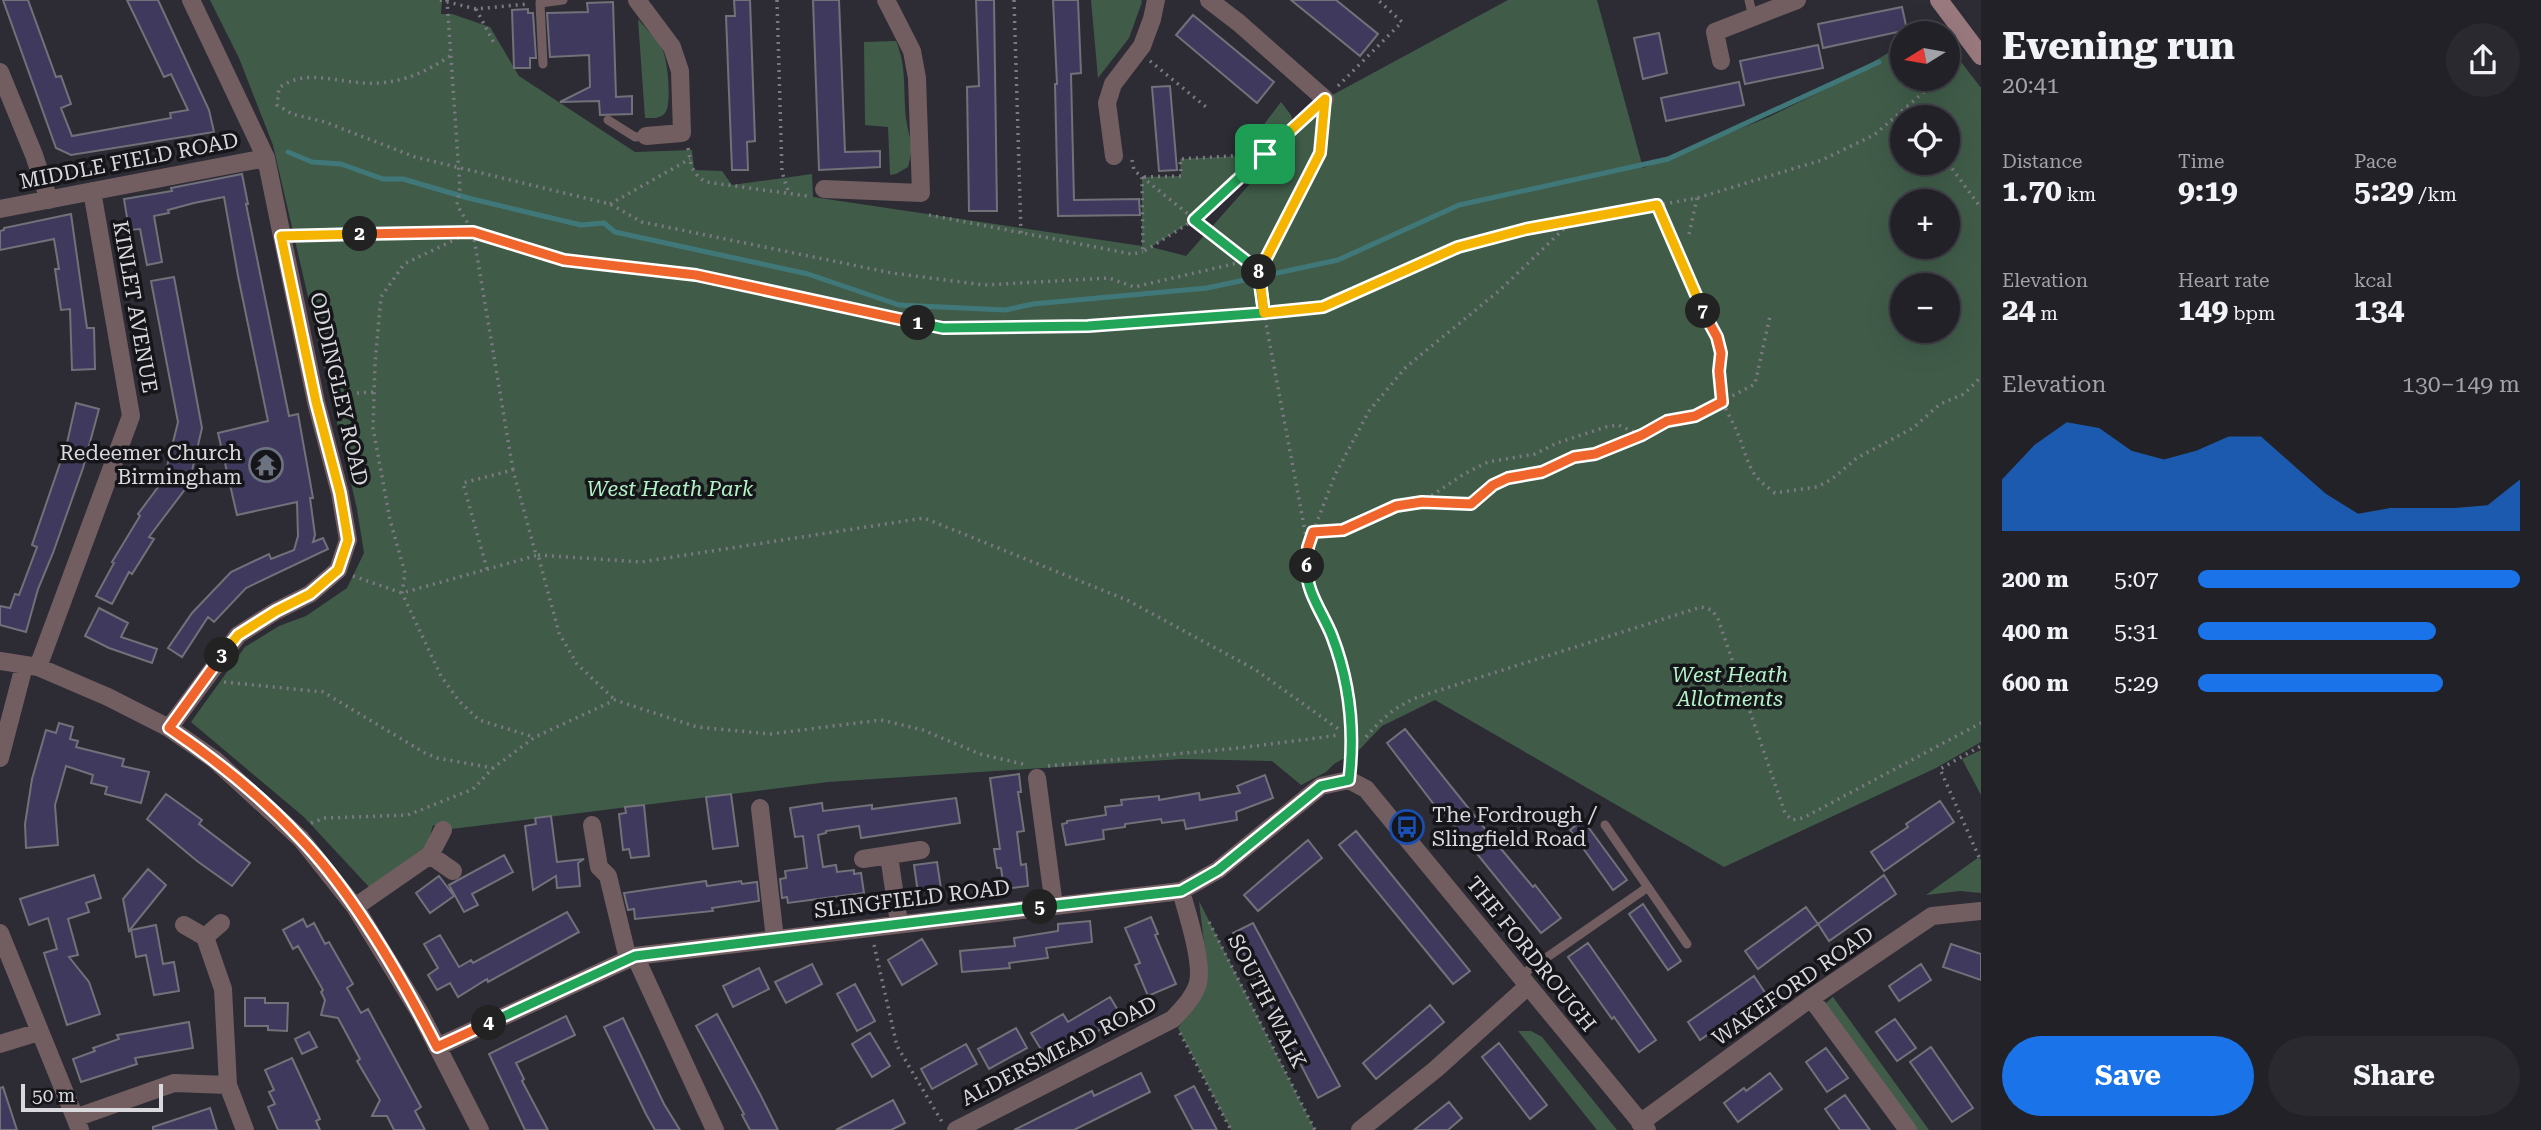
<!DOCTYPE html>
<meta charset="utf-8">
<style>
:root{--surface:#222128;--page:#2a2930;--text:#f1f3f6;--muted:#a2a3a8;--line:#3f3e45;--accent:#1a73e8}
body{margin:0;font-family:"Roboto Serif",serif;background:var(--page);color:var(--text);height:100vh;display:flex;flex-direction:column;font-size:26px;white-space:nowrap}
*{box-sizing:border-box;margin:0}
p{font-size:23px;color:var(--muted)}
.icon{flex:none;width:38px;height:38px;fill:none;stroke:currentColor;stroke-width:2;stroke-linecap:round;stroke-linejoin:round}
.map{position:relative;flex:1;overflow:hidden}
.panel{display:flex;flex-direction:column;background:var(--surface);width:560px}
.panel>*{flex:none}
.needle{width:46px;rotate:259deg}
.fabs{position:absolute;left:1890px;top:21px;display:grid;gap:14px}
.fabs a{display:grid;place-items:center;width:70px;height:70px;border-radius:50%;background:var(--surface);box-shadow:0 7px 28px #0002,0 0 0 2px var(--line);font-size:35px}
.scale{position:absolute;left:21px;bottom:18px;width:142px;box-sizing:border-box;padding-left:7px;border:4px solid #d9d9de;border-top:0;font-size:19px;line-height:24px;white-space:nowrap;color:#d9d9de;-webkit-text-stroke:5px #161519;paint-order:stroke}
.pin{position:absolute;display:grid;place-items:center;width:60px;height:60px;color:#fff;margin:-30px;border-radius:14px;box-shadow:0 4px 10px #0006}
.km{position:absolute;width:35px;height:35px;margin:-18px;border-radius:50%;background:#222;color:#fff;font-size:19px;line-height:35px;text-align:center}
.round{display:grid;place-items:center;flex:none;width:74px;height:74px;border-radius:37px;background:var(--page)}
.head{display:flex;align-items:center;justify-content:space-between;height:119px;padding:0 21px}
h1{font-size:38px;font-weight:700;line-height:52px}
.metrics{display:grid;grid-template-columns:repeat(3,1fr);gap:10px;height:119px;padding:7px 21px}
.metrics div{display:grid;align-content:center}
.metrics b{font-size:30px;font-weight:700}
.metrics small{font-size:19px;font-weight:400}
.metrics p{font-size:19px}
.chart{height:196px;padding:14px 21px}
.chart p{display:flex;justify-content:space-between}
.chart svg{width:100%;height:126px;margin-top:7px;fill:var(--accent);opacity:.7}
.cta{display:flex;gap:14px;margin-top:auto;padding:14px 21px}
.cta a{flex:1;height:80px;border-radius:42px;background:var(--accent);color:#fff;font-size:28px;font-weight:700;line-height:80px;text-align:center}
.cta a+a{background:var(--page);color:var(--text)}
ul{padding:0 21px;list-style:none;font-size:23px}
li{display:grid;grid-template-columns:112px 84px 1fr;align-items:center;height:52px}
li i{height:18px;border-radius:9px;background:var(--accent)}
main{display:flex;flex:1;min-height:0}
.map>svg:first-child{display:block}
</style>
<main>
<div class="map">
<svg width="1981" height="1130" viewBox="0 0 1981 1130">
<rect width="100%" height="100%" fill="#2d2c35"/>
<!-- green -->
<path fill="#405c49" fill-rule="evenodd" d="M210,0H442L441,14H452L490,27L519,76L635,152L692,150L694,170L722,171L732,185L812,174L813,197L1142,246V177L1181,176L1180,159L1240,156L1281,102L1291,115L1294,127L1194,220L1151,247L1186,256L1325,99L1508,0H1597L1643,168L1769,117L1826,89L1902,45V79H1948V45L1981,88V742L1936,768L1724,867L1435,700L1382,726L1360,749L1334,764L1326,772L1301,785L1272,761L1181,759L828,782L443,830L433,825L426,850L369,887L304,817L191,722L245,647L279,626L306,616L347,588L364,553L357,509L273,145L239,58ZM1902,117H1948V163H1902ZM1902,201H1948V247H1902ZM1902,285H1948V331H1902Z
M1091,0H1141L1142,2L1129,38L1098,78Z
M638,19C646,29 656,38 662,49C668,59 672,105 665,113C660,119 652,118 645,118Z
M896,41C907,67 903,90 906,118C909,141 915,142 908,167L896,174L890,175L888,127L865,125L864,42Z
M1981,750V795L1962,759Z
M1979,857L1981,860V893L1960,891L1926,895Z
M1199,901L1315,1130H1231L1178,1028L1197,1002L1206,959Z
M1833,997L1929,1130H1915L1821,1007Z
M1518,1031H1531L1542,1037L1617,1130H1597Z"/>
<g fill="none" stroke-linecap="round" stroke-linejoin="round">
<!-- stream -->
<path stroke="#40787a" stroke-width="5" d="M288,152L312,162L341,164L383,179H403L468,198L581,225L604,223L615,232L808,274L899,305L1005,310L1033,304L1207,288L1338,260L1459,205L1668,159L1879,62"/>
</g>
<!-- building -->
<path fill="#3f3a5d" stroke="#71717a" stroke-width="2" d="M3,0H28L56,77L61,76L71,104L61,108L72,136L171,118L170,113L188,110L171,74L164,77L127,0H158L209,110L214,132L71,155L56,148Z
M734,0H750L755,141L747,142L748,170H732L726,16H735Z
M813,0H839L845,152L880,151V167L819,170Z
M976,0H994L997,211H969L967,87L979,86Z
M1053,0H1078L1081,73L1071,74L1074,200L1139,199L1140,215L1058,216L1055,84H1057Z
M1291,0H1336L1378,34L1360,56Z
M613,2L616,97L632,96V114L600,115L599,101L560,102L590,87L589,55L550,57L547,13L588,12L587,3Z
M1902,7L1907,30L1823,48L1818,24Z
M528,9V13H533L536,58H530V68H514L512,10Z
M1193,15L1274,82L1257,103L1176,35Z
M1659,33L1667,73L1643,79L1634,38Z
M1818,45L1823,68L1745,84L1740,61Z
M1739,82L1744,105L1666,121L1661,98Z
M1170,86L1177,170L1159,171L1152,87Z
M242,174L248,204H246L289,416L298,414L313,498H310L315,535L313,542L323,538L328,549L246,588L214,622L208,617L182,657L168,648L192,613L231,572L269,554L271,559L294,550L298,536L297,502L237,515L218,433L268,421L238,276L224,197L194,203L168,210L169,213L154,216L162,262L147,265L140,229L129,230L124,199L172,191L171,188Z
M71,214L87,328H94L95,369L72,370L70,309L61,310L55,269H59L54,239L0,250V231L4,230V228Z
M174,277L202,428L189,484L149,537L154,539L132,574L129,572L112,604L96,596L114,563L112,562L140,516L138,514L164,479L178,422L151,281Z
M76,403L99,409L83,468L53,553L38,589L26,632L0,625V606L10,608L15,594L19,595L37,547L32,545L67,443Z
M99,608L128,623L121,637L157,649L152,663L109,648L85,636Z
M59,723L73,727L70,739L78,741L76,747L124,759L122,766L149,772L141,803L105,794L107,787L91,783L93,775L66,766L55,805L58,845L26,848L25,824L32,779L46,730L56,733Z
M1405,729L1502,850L1533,887L1535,885L1561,918L1541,933L1444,813L1442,815L1387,743Z
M1019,774L1021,792H1018L1024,831L1017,832L1021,865L1026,864L1028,886L1004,889L1001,868H997L994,849H1000L990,778Z
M1265,775L1273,798L1236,812L1237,820L1186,829L1184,820L1162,823L1161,819L1125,824V827L1103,830L1104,839L1066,845L1062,824L1067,823V821L1106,815L1105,807L1122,805L1121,800L1159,796V800L1199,793L1200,800L1240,793L1237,786Z
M166,794L202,820L199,824L250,863L232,886L197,861L147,819Z
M731,794L738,846L713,849L706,797Z
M956,798L960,823L861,838L859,826L826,831V833L818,835L823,867L836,865L837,872L854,870V874L861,873L864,893L788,903L787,897L782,898L780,879L786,878L785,871L807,868L803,836L795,837L790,808L822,803L823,811L872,805V809Z
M1940,801L1954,822L1884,871L1871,852L1908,827L1906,824Z
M644,805L649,856L631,858L629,849L623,850L619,814L626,813L625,807Z
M551,816L557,862L584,859L578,863L580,886L557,888L556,876L533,890L525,826L536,824L535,818Z
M1583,820L1627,880L1613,890L1570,830Z
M1356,831L1470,971L1453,984L1339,845Z
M1308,840L1322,858L1258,911L1244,895Z
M504,855L513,872L472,894L478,905L464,912L449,885Z
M937,862L941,889L918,893L914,865Z
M148,869L166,885L129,931L123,899Z
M94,875L101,898L86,903L89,912L68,919L78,955L69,957L89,982L100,1014L67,1025L44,953L57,949L48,918L29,925L20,899Z
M1884,875L1896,894L1829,941L1818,924Z
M439,876L454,896L430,913L416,893Z
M706,881L707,886L741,881L742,884L757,882L759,901L712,908L713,911L635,919L634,909L628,910L624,893Z
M1643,904L1681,961L1668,970L1629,914Z
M1806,907L1818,924L1758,969L1745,951Z
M567,912L579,932L488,982L487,979L458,997L450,983L437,990L428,975L438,968L424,944L440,935L459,967L471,960L473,963Z
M1151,917L1158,934L1155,935L1176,984L1148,996L1135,965L1140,963L1125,928Z
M303,919L307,927L314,923L325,944L329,942L353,984L347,988L361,1013L368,1009L421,1107L415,1111L425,1130H394L387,1116H372L380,1100L357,1061L360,1059L338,1018L321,1015L325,1000L321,992L323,990L298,946L293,949L283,930Z
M1090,921L1092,942L1046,948L1048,958L1009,963L1010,968L962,972L960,951L1015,946L1014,938L1058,931V924Z
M1253,923L1340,1086L1318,1098L1233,933Z
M156,925L163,964L174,962L179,991L154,995L146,955L136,957L131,930Z
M922,939L937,964L902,985L888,960Z
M1588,943L1656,1040L1639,1052L1614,1017L1612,1019L1568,957Z
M1951,944L1981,954V980L1943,967Z
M812,964L822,984L786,1003L775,982Z
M1921,964L1931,980L1899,1001L1889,986Z
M759,968L769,989L733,1007L723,986Z
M1754,976L1766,994L1700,1040L1688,1022Z
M855,984L875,1021L857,1031L837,994Z
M1110,997L1122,1017L1089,1036L1086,1031L1045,1056L1031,1033L1063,1014L1068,1022Z
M245,998H265V1003H288L287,1031L268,1030V1026H245Z
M1430,1005L1444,1022L1376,1079L1363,1063Z
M717,1014L760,1094L778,1130H750L742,1115L744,1114L696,1026Z
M566,1016L575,1035L516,1063L524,1079L522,1081L548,1130H525L489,1054Z
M623,1018L664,1104L680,1130H655L646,1114L604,1027Z
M1895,1019L1916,1048L1897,1061L1876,1032Z
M189,1022L193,1048L135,1058L137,1064L81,1082L73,1059L95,1051L93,1048L119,1039L117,1035Z
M1016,1028L1027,1048L989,1069L978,1049Z
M309,1032L317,1047L302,1054L295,1039Z
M870,1033L890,1066L872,1077L852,1044Z
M1499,1043L1547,1105L1530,1119L1482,1057Z
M966,1044L977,1064L932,1089L921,1069Z
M1931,1047L1973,1108L1952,1122L1910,1062Z
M1826,1048L1848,1078L1827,1092L1806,1062Z
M292,1058L320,1119L316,1121L320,1130H278L268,1107L275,1104L269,1092L274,1090L265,1070Z
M1141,1073L1150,1092L1074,1130H1014L1092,1091L1094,1096Z
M1770,1073L1782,1089L1738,1122L1724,1103L1744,1088L1746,1091Z
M1194,1086L1217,1130H1193L1175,1096Z
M3,1087L17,1130H0V1088Z
M1845,1095L1870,1130H1840L1825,1109Z
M893,1100L905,1123L891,1130H836Z
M1449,1102L1462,1118L1448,1130H1414Z
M210,1108L217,1130H153V1127Z"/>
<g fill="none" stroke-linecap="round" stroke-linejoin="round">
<!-- path -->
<path stroke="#7b7a82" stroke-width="3.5" stroke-dasharray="2 5" stroke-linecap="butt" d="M440,0L476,9L527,4
M447,0L460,188L457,205L473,232L513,470
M777,0L782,172L789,194
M1014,0L1021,233
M476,9L494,43
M450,56C427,71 407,81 379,83C344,86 307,66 279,88L277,105L292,114L325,122L415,157L610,204L642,222L892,273L984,285L1109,278L1134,287L1246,261
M1150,61L1206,107
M1948,71L1960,59
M1338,86L1402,22L1378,0
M1907,107L1915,117
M688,148C691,164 691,174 706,182L807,196
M1132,160L1134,170L1142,177L1143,252L1194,220L1312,111
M1948,163L1981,208
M1142,177L1258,270L1320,153L1324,115
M1144,177L1181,176L1180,159L1265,154
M610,204L690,159
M1658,205L1708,322C1727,351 1716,359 1720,389C1722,406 1732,419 1738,434C1743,446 1746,459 1752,470C1757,480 1766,486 1775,493L1817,487L1832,479L1857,458L1913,428L1940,404L1964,394L1981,377
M929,215L1132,254L1143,252
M471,232L404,264L381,297L375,364L373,428L390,520L405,573L402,593L441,676L459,701L479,720L534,737
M1689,234L1697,198
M299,235L410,231L473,232L564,260L696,276L943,328L1088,325L1323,307L1458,247L1526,229L1697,198L1822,160L1874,135L1939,79
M1258,270L1264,313L1308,547L1306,580L1333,636L1348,686L1352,724
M357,393L374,392
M1422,502L1471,504L1493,485L1508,478L1542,472L1574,457L1595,454L1641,435L1667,421L1694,416L1755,384L1770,316
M1313,532L1343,530L1396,506L1422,502L1464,474L1488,462L1535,454L1557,443L1606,427L1618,425L1641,435
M1308,545L1335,475L1369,411L1406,367L1500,290L1572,221
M538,555L641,562L924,518L1127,600L1256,670L1341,731
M487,569L463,483L513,470L536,555
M353,576L402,593L538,555L559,633L577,664L615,700
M224,682L323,692L425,753L437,758L493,768
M1366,737C1381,719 1396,706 1418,697L1701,607L1712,610L1718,619L1785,813L1792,820L1803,818L1981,723
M1048,766L1239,748L1340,735
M311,823L325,818L408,815L473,789L493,768L535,737L615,700L697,727L770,734L881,720L923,730L980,754L1027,765
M1979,857L1940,769L1981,746
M1209,922L1315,1130
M874,945L897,1046L942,1122
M1180,1033L1231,1130"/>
<!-- lane -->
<path stroke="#725e61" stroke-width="9" d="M1749,0L1753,18
M543,64L540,3L563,0
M608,120L635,137L646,136
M1349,780L1353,736
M1605,825L1687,944
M1520,976L1648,887"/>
<!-- street -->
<path stroke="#725e61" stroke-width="18" d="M637,0L672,47L680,71L682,133L646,136
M1209,0L1239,23L1325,99
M1721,61L1715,32L1797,0
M0,72L34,155L49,200
M1114,156L1107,103L1113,84L1142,46L1152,19L1156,0
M824,189L921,193L917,78L912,51L886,0
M0,209L266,158
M0,661L38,667L108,697L169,728L215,760L301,839L355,907L420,1013L480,1130
M38,667L131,416L92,191
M169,728L238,635L276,611L310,594L338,570L348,540L340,493L316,402L266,158L191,0
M0,758L24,666
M1037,778L1054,906
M760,808L775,939
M592,825L599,867L608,876L628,959
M443,830L430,855L453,871
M889,856L899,923
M863,859L921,850
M355,907L430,855
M221,923L205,937L223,989L228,1085L245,1130
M184,925L205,937
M0,933L80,1130
M635,956L715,1130
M1811,998L1908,1130
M0,1044L39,1032
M437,1047L635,956L1181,891L1218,870L1321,786L1349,780L1366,789L1647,1130
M75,1118L174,1083L228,1085
M1640,1123L1811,998L1932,916L1981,911
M956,1130L1173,1019C1183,1008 1194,997 1198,983C1203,961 1187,913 1181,891
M1360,1130L1436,1069L1527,987"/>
<!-- secondary -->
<path stroke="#99797d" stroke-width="18" d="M1939,0L1981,56"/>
</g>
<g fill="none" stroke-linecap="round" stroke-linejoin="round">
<!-- split-1 casing -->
<g stroke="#fff" stroke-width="14">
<path id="split-1" d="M918,323L943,328L1088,326L1264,313L1258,270L1194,220L1265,154"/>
</g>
<!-- split-2 casing -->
<g stroke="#fff" stroke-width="14">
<path id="split-2" d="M360,234L473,232L564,260L696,275L918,323"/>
</g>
<!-- split-3 casing -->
<g stroke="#fff" stroke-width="14">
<path id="split-3" d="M222,655L238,635L276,611L310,594L338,570L348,540L340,493L316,402L281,236L360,234"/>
</g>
<!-- split-4 casing -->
<g stroke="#fff" stroke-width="14">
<path id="split-4" d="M222,655L169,728C216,760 261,796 300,838C354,894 401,977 437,1047L489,1023"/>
</g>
<!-- split-5 casing -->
<g stroke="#fff" stroke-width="14">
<path id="split-5" d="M489,1023L635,956L1040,907"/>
</g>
<!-- split-6 casing -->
<g stroke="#fff" stroke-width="14">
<path id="split-6" d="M1040,907L1181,891L1218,870L1321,786L1349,780C1355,730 1350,683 1332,636C1323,613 1305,591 1307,566"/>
</g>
<!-- split-7 casing -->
<g stroke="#fff" stroke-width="14">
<path id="split-7" d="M1307,566L1308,547L1313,532L1343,530L1396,506L1422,502L1471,504L1493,485L1508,478L1542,472L1574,457L1595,454L1642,435L1667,421L1695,416L1722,402L1719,371L1721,353L1717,337L1703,311"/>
</g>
<!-- split-8 casing -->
<g stroke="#fff" stroke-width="14">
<path id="split-8" d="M1259,272L1264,313L1323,307L1458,247L1526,229L1657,205L1703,311"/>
</g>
<!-- split-9 casing -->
<g stroke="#fff" stroke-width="14">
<path id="split-9" d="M1259,272L1320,153L1325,99L1265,154"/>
</g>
<!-- split-1 -->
<use href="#split-1" stroke="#22a559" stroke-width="9"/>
<!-- split-2 -->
<use href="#split-2" stroke="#f0652b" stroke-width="9"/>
<!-- split-3 -->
<use href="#split-3" stroke="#f5b400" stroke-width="9"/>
<!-- split-4 -->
<use href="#split-4" stroke="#f0652b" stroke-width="9"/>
<!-- split-5 -->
<use href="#split-5" stroke="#22a559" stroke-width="9"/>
<!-- split-6 -->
<use href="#split-6" stroke="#22a559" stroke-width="9"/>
<!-- split-7 -->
<use href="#split-7" stroke="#f0652b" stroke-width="9"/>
<!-- split-8 -->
<use href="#split-8" stroke="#f5b400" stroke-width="9"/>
<!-- split-9 -->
<use href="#split-9" stroke="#f5b400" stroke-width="9"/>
</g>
<!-- icons -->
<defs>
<g id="temple-ring" transform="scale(1.75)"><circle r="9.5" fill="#161519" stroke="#6b7280" stroke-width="1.5"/><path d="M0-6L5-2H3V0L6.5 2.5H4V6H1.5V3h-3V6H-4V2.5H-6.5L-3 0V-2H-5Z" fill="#6b7280"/></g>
<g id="bus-ring" transform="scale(1.75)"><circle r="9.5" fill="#161519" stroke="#1a4fb4" stroke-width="1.5"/><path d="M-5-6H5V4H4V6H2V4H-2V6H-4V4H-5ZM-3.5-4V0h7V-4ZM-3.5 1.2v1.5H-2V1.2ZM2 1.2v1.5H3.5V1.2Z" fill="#1a4fb4"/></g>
</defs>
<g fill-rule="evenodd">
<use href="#temple-ring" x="266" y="465"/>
<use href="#bus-ring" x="1407" y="827"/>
</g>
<g text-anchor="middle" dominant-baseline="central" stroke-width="7" stroke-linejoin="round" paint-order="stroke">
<!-- street labels -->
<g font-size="21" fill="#d9d9de" stroke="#161519">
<text transform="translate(129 161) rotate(-11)">MIDDLE FIELD ROAD</text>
<text transform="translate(135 307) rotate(80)">KINLET AVENUE</text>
<text transform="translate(339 389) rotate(77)">ODDINGLEY ROAD</text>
<text transform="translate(912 899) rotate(-7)">SLINGFIELD ROAD</text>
<text transform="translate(1531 954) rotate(51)">THE FORDROUGH</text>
<text transform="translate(1793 986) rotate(-35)">WAKEFORD ROAD</text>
<text transform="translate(1267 1001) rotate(63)">SOUTH WALK</text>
<text transform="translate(1059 1051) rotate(-27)">ALDERSMEAD ROAD</text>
</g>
<!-- poi labels -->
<g font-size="21" fill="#d9d9de" stroke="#161519" text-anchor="end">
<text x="242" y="453">Redeemer Church<tspan x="242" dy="24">Birmingham</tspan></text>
<text x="1432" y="815" text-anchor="start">The Fordrough /<tspan x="1432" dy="24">Slingfield Road</tspan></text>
</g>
<!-- park labels -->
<g font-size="21" font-style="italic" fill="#b2f3c7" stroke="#161519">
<text x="670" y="489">West Heath Park</text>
<text x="1730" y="675">West Heath<tspan x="1730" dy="24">Allotments</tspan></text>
</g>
</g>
</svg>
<div class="fabs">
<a><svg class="needle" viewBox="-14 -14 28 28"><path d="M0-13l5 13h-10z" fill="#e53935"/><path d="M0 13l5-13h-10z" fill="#a2a3a8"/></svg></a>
<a><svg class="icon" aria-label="locate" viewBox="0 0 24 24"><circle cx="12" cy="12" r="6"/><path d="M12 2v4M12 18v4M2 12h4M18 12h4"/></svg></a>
<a>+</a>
<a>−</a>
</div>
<div class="scale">50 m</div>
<div class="pin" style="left:1265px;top:154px;background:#1e9e55"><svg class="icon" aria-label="arrive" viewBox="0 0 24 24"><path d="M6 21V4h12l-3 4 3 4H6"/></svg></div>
<b class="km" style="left:918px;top:323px">1</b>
<b class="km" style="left:360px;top:234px">2</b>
<b class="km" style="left:222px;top:655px">3</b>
<b class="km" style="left:489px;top:1023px">4</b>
<b class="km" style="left:1040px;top:907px">5</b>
<b class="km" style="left:1307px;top:566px">6</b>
<b class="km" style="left:1703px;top:311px">7</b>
<b class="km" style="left:1259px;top:272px">8</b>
</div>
<section class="panel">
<div class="head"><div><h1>Evening run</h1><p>20:41</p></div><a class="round"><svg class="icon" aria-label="share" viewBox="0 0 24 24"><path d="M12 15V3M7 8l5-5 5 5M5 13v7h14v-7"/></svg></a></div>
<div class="metrics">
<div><p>Distance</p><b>1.70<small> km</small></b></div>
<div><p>Time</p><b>9:19</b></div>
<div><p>Pace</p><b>5:29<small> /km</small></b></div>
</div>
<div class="metrics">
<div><p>Elevation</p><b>24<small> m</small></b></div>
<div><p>Heart rate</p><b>149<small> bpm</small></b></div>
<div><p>kcal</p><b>134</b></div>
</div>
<div class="chart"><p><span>Elevation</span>130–149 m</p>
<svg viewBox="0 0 160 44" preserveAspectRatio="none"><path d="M0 44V26L10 14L20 6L30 8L40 16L50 19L60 16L70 11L80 11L90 21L100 31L110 38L120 36L130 36L140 36L150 35L160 26V44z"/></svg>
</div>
<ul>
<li><b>200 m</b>5:07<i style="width:100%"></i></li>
<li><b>400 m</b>5:31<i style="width:74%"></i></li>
<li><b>600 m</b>5:29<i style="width:76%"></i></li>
</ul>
<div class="cta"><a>Save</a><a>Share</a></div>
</section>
</main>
